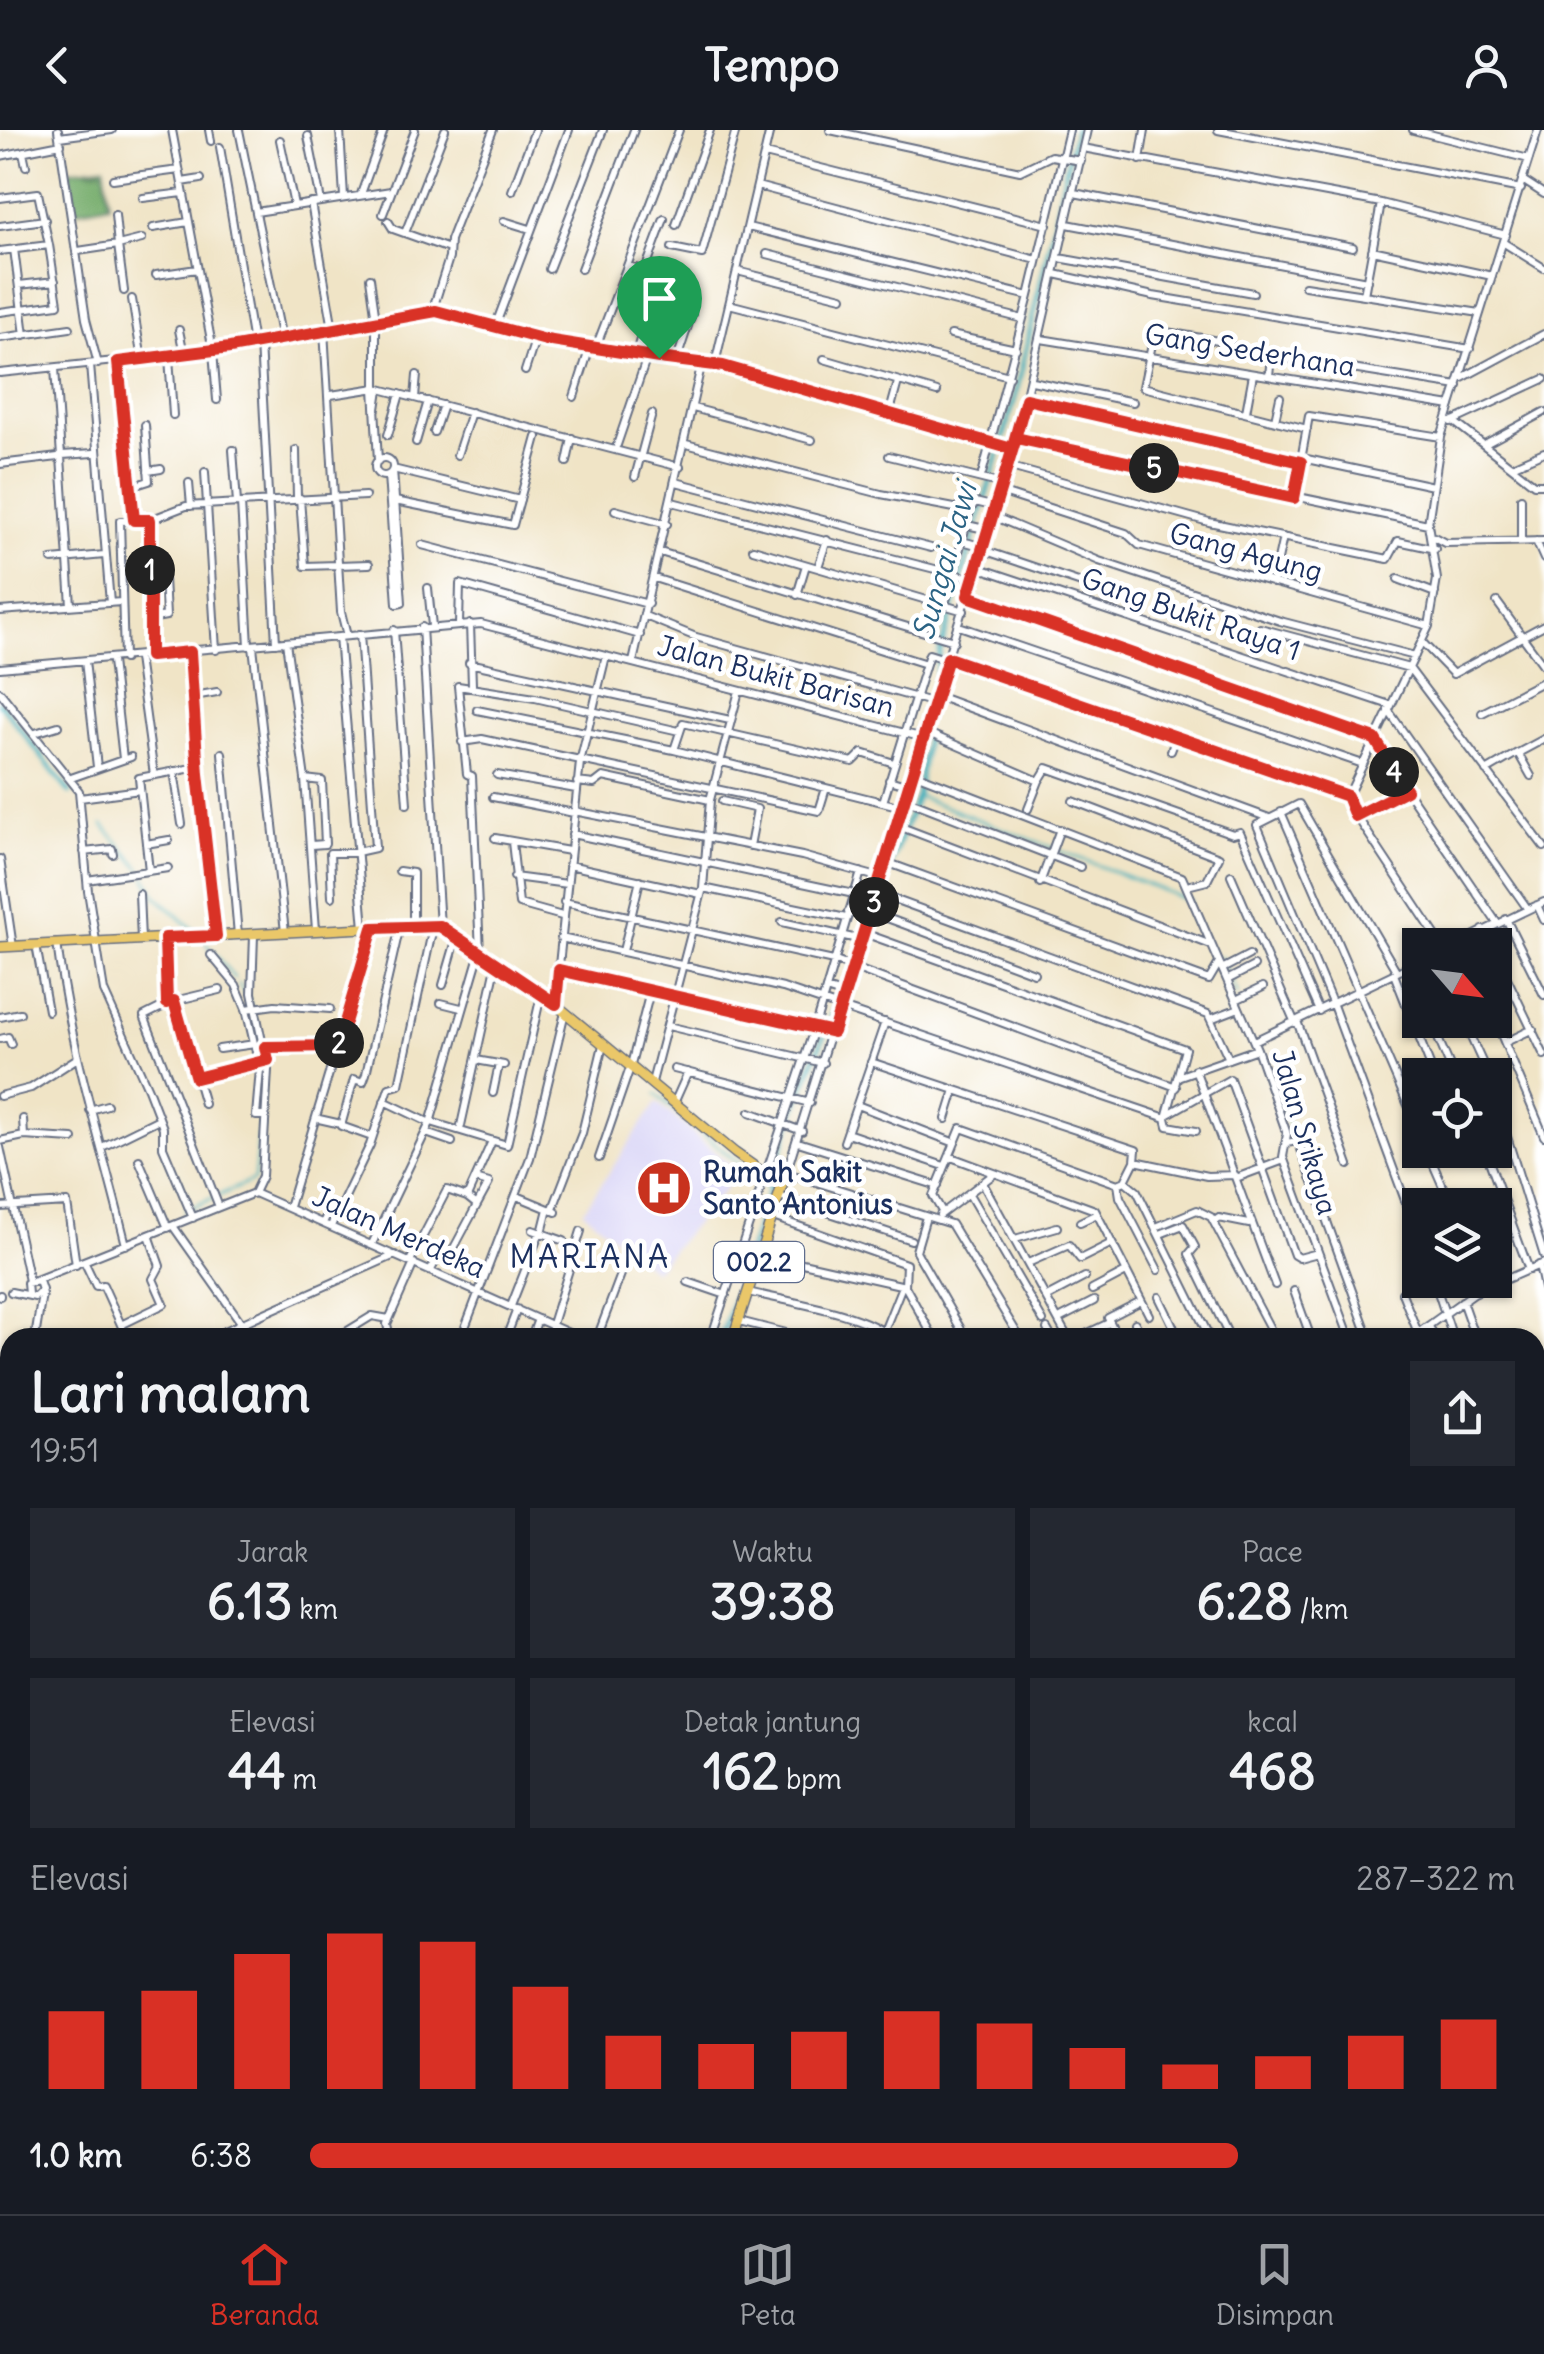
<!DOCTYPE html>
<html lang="id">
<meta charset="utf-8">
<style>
:root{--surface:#171b24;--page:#242831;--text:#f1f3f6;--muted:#9ea1a6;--line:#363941;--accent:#d93025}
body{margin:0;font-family:Delius,sans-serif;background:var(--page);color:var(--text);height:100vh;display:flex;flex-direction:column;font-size:38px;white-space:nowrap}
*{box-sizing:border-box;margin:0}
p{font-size:32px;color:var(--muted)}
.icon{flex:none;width:55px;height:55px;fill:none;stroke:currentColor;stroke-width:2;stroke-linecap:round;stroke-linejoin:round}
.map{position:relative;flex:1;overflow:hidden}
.side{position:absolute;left:0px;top:1198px;width:1545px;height:888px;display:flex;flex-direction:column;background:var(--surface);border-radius:30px 30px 0 0;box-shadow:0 2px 8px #0004}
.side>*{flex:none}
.needle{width:65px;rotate:118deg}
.tools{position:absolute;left:1402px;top:798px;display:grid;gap:20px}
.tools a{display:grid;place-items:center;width:110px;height:110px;border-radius:0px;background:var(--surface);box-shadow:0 2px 8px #0004;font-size:50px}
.pin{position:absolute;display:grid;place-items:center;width:85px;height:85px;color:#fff;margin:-102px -42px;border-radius:50% 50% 50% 0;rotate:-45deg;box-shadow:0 0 10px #0007}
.pin .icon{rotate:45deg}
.km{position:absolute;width:50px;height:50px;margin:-25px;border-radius:50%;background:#222;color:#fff;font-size:28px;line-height:50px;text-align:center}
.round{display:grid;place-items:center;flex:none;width:105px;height:105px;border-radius:0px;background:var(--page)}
.summary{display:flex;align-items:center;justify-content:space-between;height:170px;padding:0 30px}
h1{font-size:55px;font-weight:700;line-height:75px}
.figures{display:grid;grid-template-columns:repeat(3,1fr);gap:15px;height:170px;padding:10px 30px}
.figures div{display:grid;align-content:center;border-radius:0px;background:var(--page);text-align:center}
.figures b{font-size:50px;font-weight:700}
.figures small{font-size:28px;font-weight:400}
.figures p{font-size:28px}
.chart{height:280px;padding:20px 30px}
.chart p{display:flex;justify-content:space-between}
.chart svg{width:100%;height:180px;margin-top:10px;stroke:var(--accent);stroke-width:6}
ul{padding:0 30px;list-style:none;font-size:32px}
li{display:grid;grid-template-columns:160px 120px 1fr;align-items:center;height:75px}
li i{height:25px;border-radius:12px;background:var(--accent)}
header{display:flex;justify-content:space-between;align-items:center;height:130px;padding:0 30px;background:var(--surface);font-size:45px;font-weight:700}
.dock{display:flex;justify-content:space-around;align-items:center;height:140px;border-top:2px solid var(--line);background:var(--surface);font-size:28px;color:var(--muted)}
.dock a{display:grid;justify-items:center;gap:5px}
.dock .selected{color:var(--accent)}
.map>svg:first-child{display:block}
</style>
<header><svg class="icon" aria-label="back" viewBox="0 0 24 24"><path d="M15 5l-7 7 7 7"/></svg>Tempo<svg class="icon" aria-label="person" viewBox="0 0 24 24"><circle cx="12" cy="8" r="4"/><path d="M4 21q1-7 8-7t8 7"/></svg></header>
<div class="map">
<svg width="1544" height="2084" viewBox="0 0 1544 2084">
<defs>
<pattern id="forest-firs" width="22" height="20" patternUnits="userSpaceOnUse" patternTransform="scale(2.5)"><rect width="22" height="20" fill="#74ac6b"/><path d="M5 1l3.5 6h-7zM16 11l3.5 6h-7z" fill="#5e8c5b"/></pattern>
<pattern id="water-waves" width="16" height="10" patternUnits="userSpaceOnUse" patternTransform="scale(2.5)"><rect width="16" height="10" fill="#42b1bd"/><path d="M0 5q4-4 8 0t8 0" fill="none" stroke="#36909d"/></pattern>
</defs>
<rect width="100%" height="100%" fill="#fff"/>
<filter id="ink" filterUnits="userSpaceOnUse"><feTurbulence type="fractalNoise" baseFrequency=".01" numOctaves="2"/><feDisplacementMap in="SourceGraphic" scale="20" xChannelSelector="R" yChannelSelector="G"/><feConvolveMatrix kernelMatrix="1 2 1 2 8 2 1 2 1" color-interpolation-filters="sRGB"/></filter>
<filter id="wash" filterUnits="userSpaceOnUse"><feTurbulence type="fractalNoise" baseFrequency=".0048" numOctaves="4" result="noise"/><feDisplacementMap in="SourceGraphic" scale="40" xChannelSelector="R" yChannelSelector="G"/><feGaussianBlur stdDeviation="2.25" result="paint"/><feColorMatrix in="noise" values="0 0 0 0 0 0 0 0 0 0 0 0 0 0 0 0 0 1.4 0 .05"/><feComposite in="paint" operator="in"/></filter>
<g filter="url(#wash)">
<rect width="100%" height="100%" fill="#f0e4c6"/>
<!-- built -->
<path fill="#dad6f7" d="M657,972L739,1043L654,1141L583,1081Z"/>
<!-- forest -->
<path fill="url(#forest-firs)" stroke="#486e64" stroke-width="2.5" d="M104,36L109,74L75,81L69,40Z"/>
<!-- water -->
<path fill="url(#water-waves)" stroke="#2e708e" stroke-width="2.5" d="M1544,1266V1791L1535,1794V1269Z
M10,2002V2075H671L661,2084H0V2006Z"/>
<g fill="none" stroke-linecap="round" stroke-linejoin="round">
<!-- stream -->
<path stroke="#42b1bd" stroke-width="2.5" d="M917,666L1190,771
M103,695L141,739
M145,746L156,766L196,802
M205,811L234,848
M1220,826L1237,865
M239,854L247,866L257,902
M1267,937L1294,1009
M656,964L769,1059
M260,982L263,940
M184,1081L254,1050L260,990"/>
<!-- canal -->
<path stroke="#42b1bd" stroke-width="5" d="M933,565L940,521L1015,268L1075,0
M0,573L70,663
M870,785L917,666L926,606
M721,1208L796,976L836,875"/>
<!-- river -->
<path stroke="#42b1bd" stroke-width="9" d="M1446,2075L1474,2084"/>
<!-- ferry -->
<path stroke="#2b6384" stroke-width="2.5" stroke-dasharray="12 10" stroke-linecap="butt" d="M1535,1434L1544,1430
M1535,1458L1544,1454
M1535,1473L1544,1469
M1535,1494L1544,1490
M1535,1511L1544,1507
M1535,1527L1544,1524
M36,2075L39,2084"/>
</g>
</g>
<g filter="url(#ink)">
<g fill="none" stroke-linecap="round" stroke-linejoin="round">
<!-- minor casing -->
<g stroke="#666e82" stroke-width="10">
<path id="minor" d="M58,0L86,189L98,234
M172,0L213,221L217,270
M209,0L211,11
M239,0L282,209
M340,0L344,67
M830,0L1020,41L1051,26L1081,31
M1218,0L1521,59
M1413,0L1529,29
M308,6L321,71
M59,7L112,0
M280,10L294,75
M220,17L253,213
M1083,18L1381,73L1506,105
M23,22L26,36
M765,24L1047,95
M0,26L61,14
M1140,30L1145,0
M113,49L179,40
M1524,51L1544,64
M182,52L201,49
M757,56L1037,130
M512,61L535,0
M1074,63L1353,117
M361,64L384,0
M0,68L38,63L49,115L0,121
M143,68L183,63
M311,73L333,199
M256,82L391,61
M383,84L415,0
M388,91L393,99L449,119
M504,91L530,99
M1067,94L1367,151
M676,95L710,0
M0,96L45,90
M748,97L1029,166L1069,0
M153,98L188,92
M405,103L445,0
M1504,113L1544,138
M672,118L702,124L736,0
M14,119L25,205
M1372,120L1492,146
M78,121L118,115L115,85
M767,124L1023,189
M1059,128L1253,163
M628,136L682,150L677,172L654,168
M549,139L603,0
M581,139L634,0
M645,140L664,89
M737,141L842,167
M1055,144L1153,166L1470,219
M156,145L197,139
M370,148L376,190V258
M19,155L55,151
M1305,156L1364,165L1381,73
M124,161L118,115L142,109
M1364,165L1480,183
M132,169L142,230
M729,174L1009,246
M0,182L58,174L49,115
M432,182L449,128L450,110L493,0
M496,194L569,0
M179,200L184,224
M324,200L341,482L347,506
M951,205L1016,219
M0,208L70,198
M1041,209L1451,276
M260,213L276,513
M1230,213L1155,200L1143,257L1307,299
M596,217L679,0
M635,225L661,144
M169,227L173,285
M677,229L692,184
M824,229L937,262
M118,233L134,390
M715,234L770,0
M90,235L110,473
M55,238L71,475
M525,241L536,207
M0,243L230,219L436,181L546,209L707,232L1012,319
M1269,246L1271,226L1458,256
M1462,248L1544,204
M1032,251L1133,272
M374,258L378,331
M331,265L376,258L680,337
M574,267L590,217
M415,268L417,245
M1026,269L1301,332
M693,278L812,310
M376,279L379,259
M1246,282L1253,244
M889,285L898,252
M1275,290L1280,267
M1453,291L1534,354H1544
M1451,292L1544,249
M434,302L443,275
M388,305L400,264
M1016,308L1428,394
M416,312L428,271
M686,314L881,364L970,381L975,372L996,377
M1485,314L1544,282
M617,315L647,227
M233,320L237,373
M296,320L297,368
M62,325L94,323
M457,325L471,282
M889,326L1002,354
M1302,328L1433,356
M375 337a9 9 0 1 1 18 0a9 9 0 1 1-18 0Z
M567,332L572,308
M0,334L58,327
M1007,336L1209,392L1388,429L1398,411L1435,419
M1512,336L1544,322
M148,341L161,339
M205,342L216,520
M982,344L1029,166
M388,345L397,474
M635,347L652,284
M676,352L931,418
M189,353L191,376
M130,357L149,351L145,295
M1000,362L1126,403L1139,415L1429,496
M300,368L305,436L369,434
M1294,368L1309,286L1441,307
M395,371L513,395L537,307
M672,372L974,449
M241,373L249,516
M615,380L667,394
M993,386L1099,431L1280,491L1415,526
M967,395L989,400
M1434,407L1445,413L1544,411
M962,411L984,417
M1521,411V368
M1536,411L1544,429
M422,415L648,474
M753,419L964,481
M983,420L1129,469
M660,422L954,511
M52,430L104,425
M818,437L827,410
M977,437L1390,575
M654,448L926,534
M1398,449L1435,463
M1273,453L1283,407
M428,458L432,496
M797,465L806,435
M968,467L1375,609
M1497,472L1544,536
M397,474L402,473L393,339L520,370
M945,474L970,381
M0,481L121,472
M645,486L696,507L935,573
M150,489L166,486L164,448
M470,494L472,555
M459,495L460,454L640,505
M959,496L1363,634
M422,497L440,797
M1260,498L1409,538L1544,717
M394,500L407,674
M339,507L364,798
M286,512L305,649L316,800
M1422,512L1453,544L1544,495
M253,516L285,802
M191,522L198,644L216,807
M150,526V390
M138,528L154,645
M124,529L120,391L150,390L186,376L365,366
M85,531L97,637
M112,531L123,629
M633,532L702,232
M469,533L730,590
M0,538L481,494L924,608
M0,562L79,661L88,761L104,861L148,959L163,998V1017L193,1088
M194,566L217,562
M937,566L1269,688
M477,580L674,620L902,677
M1388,580L1527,778
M1482,583L1544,551
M926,602L1039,651L1047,638L1233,704L1240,702L1319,881
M35,603L58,596
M462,612L482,609L819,681L826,658
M1374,612L1497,793
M674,620L683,593L853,632L862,623L894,633
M1171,621L1177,605
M222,623L238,805
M174,641L182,694
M1486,641L1517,623
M913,643L1182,747L1257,919L1287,1004L1283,1027L1350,1208
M497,645L576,659
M1531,646L1518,623L1544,609
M71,648L131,627
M305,649L322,651L325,714L311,715
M889,650L909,656
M577,652L594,654L603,647L710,670
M493,667L574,683
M80,668L140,660
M905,669L1080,737
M722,671L757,679L750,716
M1073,671L1219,727L1207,751L1187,756
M883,672L929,524L1103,579L1347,666
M1028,679L1039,651
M574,681L802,726L881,748
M1281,682L1420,1003
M1355,686L1406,660
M896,695L1211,815
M572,704L854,764
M495,708L569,721
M512,712L519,774L562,786
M146,714L169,710
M84,722L112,719L113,724
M357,722L375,718L360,504
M0,729L13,817
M886,732L1209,850L1219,833
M569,735L701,764
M149,741L139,648L198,637
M399,741L413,743V795
M1231,745L1295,893
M514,747L567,754
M87,750L168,738
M1040,753L1060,699
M703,758L846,788
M877,763L1208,884L1229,929
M139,764L141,810
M332,767L330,723H358
M564,772L838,832L1176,957
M1537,775L1544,790
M848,782L869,788
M871,782L1034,843
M1506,789L1544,865
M782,792L862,810
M1483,800L1491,815
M864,803L1185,919L1166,988
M254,805L252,863L268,940L262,1046L254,1063
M165,808L167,873
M561,808L783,858L1166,988L1168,996L1196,1001
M57,813C70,917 101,1012 126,1115
M36,815L48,881
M1442,815L1346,670L1429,496L1437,449L1428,394L1441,307L1538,0
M1454,815L1544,772
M623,821L640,750
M1495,823L1544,925
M211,825L236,855L246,879
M1222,839L1249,825
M559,840L833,901
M1397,842L1299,674L1257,695L1333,875L1420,1111
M1394,844L1434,945
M1227,850L1254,836
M443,855L457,807
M826,859L844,865
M1236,870L1263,857
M174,871L204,974
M441,873L461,878
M555,874L580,632L606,526
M0,887L20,883
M1213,888L1239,878
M1430,890L1454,945
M1463,890L1488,945
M1495,890L1544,1006
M1297,891L1349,1035
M668,896L823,933
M0,909L8,907L11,914
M1254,911L1420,831
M1506,912L1533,899
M265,917L338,916
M219,919L255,914
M476,930L504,935
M871,932L1136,1020L1135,1031
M674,939L810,973
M1195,939L1275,1155
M1180,946L1257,919
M196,947L268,930
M652,952L703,758L710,670L739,561
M493,963L499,934
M0,966L31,958L76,929
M1495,968L1544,1126
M384,971L430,993
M675,971L688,942
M857,975L955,1013
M90,980L107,975
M750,982L802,1001
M1170,983L1230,949L1294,1125L1299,1128L1318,1123
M265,986H256L260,939L246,879L275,875L330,879
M319,989L341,994
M946,989L955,960
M431,992L507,1015L541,865
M460,1000L497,832
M426,1003L452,1012
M847,1003L944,1036
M24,1006L73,1009
M372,1007L341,996L354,949L363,952L366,944L400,796
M0,1011L24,1006L23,989
M798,1012L938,1056
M844,1012L885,892
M1286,1013L1298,1011L1369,1208
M0,1017L29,1151
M102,1017L159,989
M1427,1020L1451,1075
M1485,1020L1529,1140
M951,1027L1095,1080L1149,1185
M599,1028L631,935L651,858
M139,1030L168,1098
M1135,1031L1207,1046L1235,1045
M787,1043L951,1094L1020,1208
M1236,1048L1284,1030
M475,1049L489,1053L477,1075
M1125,1051L1137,1061L1210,1208
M1118,1054L1120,1067L1158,1140
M984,1055L1068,1208
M782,1056L1016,308L1087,0
M254,1063L580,1208
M969,1064L1043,1191
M517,1066L556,1082
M779,1066L911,1110
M0,1077L67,1073L76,1135
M219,1077L144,886L174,871L220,860
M289,1077L373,797
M552,1081L582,1003L603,915
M943,1083L933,1066L961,998L1118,1054L1125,1051L1135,1031
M940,1085L994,1044
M773,1087L906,1134L905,1156L934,1208
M926,1087L916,1121L966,1208
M1215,1091L1219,1088L1249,1094
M1080,1092L1097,1084
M323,1093L331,1076
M173,1096L252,1208
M331,1096L370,1015L389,958L399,955L433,797
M1156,1097L1197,1080L1211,1087L1275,1208
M533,1100L564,1111
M542,1103L548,1079
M1160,1104L1183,1095L1195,1117L1189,1124L1230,1208
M1015,1109L1057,1097
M372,1114L430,993L480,822L472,646L467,644L458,556L535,568L679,601
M762,1124L905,1156
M84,1131L96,1156L103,1155L127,1208
M410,1131L447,1060L467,1067
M1028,1133L1069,1115L1080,1129L1112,1113
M1539,1135L1544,1158
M431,1140L438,1127L448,1129L477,1075L467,1067L492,1011
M36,1150L254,1063
M1434,1150L1453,1208
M688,1152L726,1165
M1092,1160L1126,1142
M1294,1161L1311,1208
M11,1162L35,1167L42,1160L39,1151L27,1153L28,1164
M748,1162C780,1170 871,1184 890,1208
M1402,1163L1418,1203
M0,1165V1166
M1047,1167L1085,1147
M1159,1167L1179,1208
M1462,1171L1475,1208
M511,1176L540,1102
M1059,1189L1094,1171
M739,1191L806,1208
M1135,1193L1143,1208
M552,1194L581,1101
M121,1195L164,1174L153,1149L160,1136L149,1105
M1429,1196L1435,1208
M1047,1199L1052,1208
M1114,1200L1108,1188L1141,1171
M884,1201L902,1156
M1086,1204L1109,1193
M35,1208L42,1164
M209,1208L395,1125
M336,1208L372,1186L389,1189
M390,1208L387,1194L414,1133
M461,1208L530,1028L565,882
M506,1208L517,1179
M531,1208L538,1189
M597,1208L629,1123
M711,1208L815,896L861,742
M1411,1208L1474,1163L1544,1133
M0,1302L10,1299
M0,1428L10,1364
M0,1542L10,1541
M0,1618L6,1619
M0,1676L10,1680
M1535,1925L1544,1947
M1535,2064L1544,2054
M761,2075H769
M810,2075L813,2084
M972,2075L975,2084
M1013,2075L1017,2084
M1045,2075L1048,2084
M1071,2075L1075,2084
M1124,2075L1127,2084
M1155,2075L1158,2084
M1191,2075L1194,2084
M1238,2075L1239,2079
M1266,2075L1269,2084
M1469,2075L1494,2084
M1320,2076L1322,2075
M1338,2083L1346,2075
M1374,2084L1381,2075
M1409,2084L1416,2075
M1520,2084L1527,2075"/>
</g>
<!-- major casing -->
<g stroke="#666e82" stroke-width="12">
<path id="major" d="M0,817L423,795L445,798L555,874L735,1023L782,1056L733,1208"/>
</g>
<!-- highway casing -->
<g stroke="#666e82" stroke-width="15">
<path id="highway" d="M0,1882L10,1879
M0,1893L10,1890
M1535,1919L1544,1917
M927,2084L959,2075"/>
</g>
<!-- minor -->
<use href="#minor" stroke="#fff" stroke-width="6"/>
<!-- major -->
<use href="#major" stroke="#eac769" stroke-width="9"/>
<!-- highway -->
<use href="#highway" stroke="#eac769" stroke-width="11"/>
</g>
</g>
<g fill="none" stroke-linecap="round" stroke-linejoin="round" filter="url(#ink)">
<!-- route casing -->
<g stroke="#fff" stroke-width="20">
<path id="route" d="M659,228L546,210L436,181L230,218L118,232L134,390H150V526L190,522L198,644L216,806L165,808L167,873L174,871L196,948L268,930L265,917L338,916L373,798L440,796L556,874L559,840L833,902L948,528L1347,666L1355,686L1406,660L1375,609L968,466L1016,308L1294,368L1301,332L1026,269L1012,319L723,236L659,228"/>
</g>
<!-- route -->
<use href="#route" stroke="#d93025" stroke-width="12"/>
</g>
<!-- icons -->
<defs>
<g id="hospital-disc" transform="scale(2.875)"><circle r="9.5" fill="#c8321e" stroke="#fff"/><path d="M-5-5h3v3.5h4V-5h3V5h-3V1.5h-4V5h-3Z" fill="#fff"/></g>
</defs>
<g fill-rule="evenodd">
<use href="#hospital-disc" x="664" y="1058"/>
</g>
<g text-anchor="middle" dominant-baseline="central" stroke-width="9" stroke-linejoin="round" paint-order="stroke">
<!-- shield labels -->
<rect fill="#fff" stroke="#5f6d8e" stroke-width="2.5" x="714" y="1112" width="90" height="40" rx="8"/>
<g font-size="25" font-weight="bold" fill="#1b2f5e">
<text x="759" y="1132">002.2</text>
</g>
<!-- street labels -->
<g font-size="28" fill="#1b2f5e" stroke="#fff">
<text transform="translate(1250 220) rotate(9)">Gang Sederhana</text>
<text transform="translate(1246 422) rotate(15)">Gang Agung</text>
<text transform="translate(1191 484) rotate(19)">Gang Bukit Raya 1</text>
<text transform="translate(776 546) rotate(15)">Jalan Bukit Barisan</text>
<text transform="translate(1305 1002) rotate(74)">Jalan Srikaya</text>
<text transform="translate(399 1102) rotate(24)">Jalan Merdeka</text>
</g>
<!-- poi labels -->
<g font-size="28" font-weight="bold" fill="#1b2f5e" stroke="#fff" text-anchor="start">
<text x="703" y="1042">Rumah Sakit<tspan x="703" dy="32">Santo Antonius</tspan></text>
</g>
<!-- water labels -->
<g font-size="30" font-style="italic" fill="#2b6384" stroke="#fff">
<text transform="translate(944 431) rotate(-74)">Sungai Jawi</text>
</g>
<!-- quarter labels -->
<g font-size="32" letter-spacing="2.5" fill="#1b2f5e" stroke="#fff">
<text x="590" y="1126">MARIANA</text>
</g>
</g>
</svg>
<div class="tools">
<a><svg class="needle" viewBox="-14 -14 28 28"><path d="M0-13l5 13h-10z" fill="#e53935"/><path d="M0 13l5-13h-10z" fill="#9ea1a6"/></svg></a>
<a><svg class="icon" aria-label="locate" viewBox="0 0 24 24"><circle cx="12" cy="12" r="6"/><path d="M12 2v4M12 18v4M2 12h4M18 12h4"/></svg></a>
<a><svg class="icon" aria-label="layers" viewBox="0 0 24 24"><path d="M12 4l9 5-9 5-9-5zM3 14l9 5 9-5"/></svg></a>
</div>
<div class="pin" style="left:659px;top:228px;background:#1e9e55"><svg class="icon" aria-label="arrive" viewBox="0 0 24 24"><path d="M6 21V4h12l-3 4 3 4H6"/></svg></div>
<b class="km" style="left:150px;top:440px">1</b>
<b class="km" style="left:339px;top:913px">2</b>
<b class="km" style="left:874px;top:772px">3</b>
<b class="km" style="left:1394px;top:642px">4</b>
<b class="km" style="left:1154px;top:338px">5</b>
<section class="side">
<div class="summary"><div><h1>Lari malam</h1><p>19:51</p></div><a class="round"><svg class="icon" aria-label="share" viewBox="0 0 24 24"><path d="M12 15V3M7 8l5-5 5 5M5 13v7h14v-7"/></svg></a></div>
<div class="figures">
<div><p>Jarak</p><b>6.13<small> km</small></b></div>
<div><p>Waktu</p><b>39:38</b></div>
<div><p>Pace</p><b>6:28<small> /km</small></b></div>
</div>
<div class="figures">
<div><p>Elevasi</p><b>44<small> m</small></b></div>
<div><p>Detak jantung</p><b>162<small> bpm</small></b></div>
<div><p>kcal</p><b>468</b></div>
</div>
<div class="chart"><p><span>Elevasi</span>287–322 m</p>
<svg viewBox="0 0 160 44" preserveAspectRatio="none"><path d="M5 44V25M15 44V20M25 44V11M35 44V6M45 44V8M55 44V19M65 44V31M75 44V33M85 44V30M95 44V25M105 44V28M115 44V34M125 44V38M135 44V36M145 44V31M155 44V27"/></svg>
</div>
<ul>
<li><b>1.0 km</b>6:38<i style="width:77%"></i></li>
</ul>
</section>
</div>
<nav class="dock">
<a class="selected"><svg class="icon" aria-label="home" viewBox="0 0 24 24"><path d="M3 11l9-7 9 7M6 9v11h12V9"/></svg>Beranda</a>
<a><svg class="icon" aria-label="map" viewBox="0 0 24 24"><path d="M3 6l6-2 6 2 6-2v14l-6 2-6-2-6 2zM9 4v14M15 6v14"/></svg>Peta</a>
<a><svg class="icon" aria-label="saved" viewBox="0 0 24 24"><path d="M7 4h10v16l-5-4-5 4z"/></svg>Disimpan</a>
</nav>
